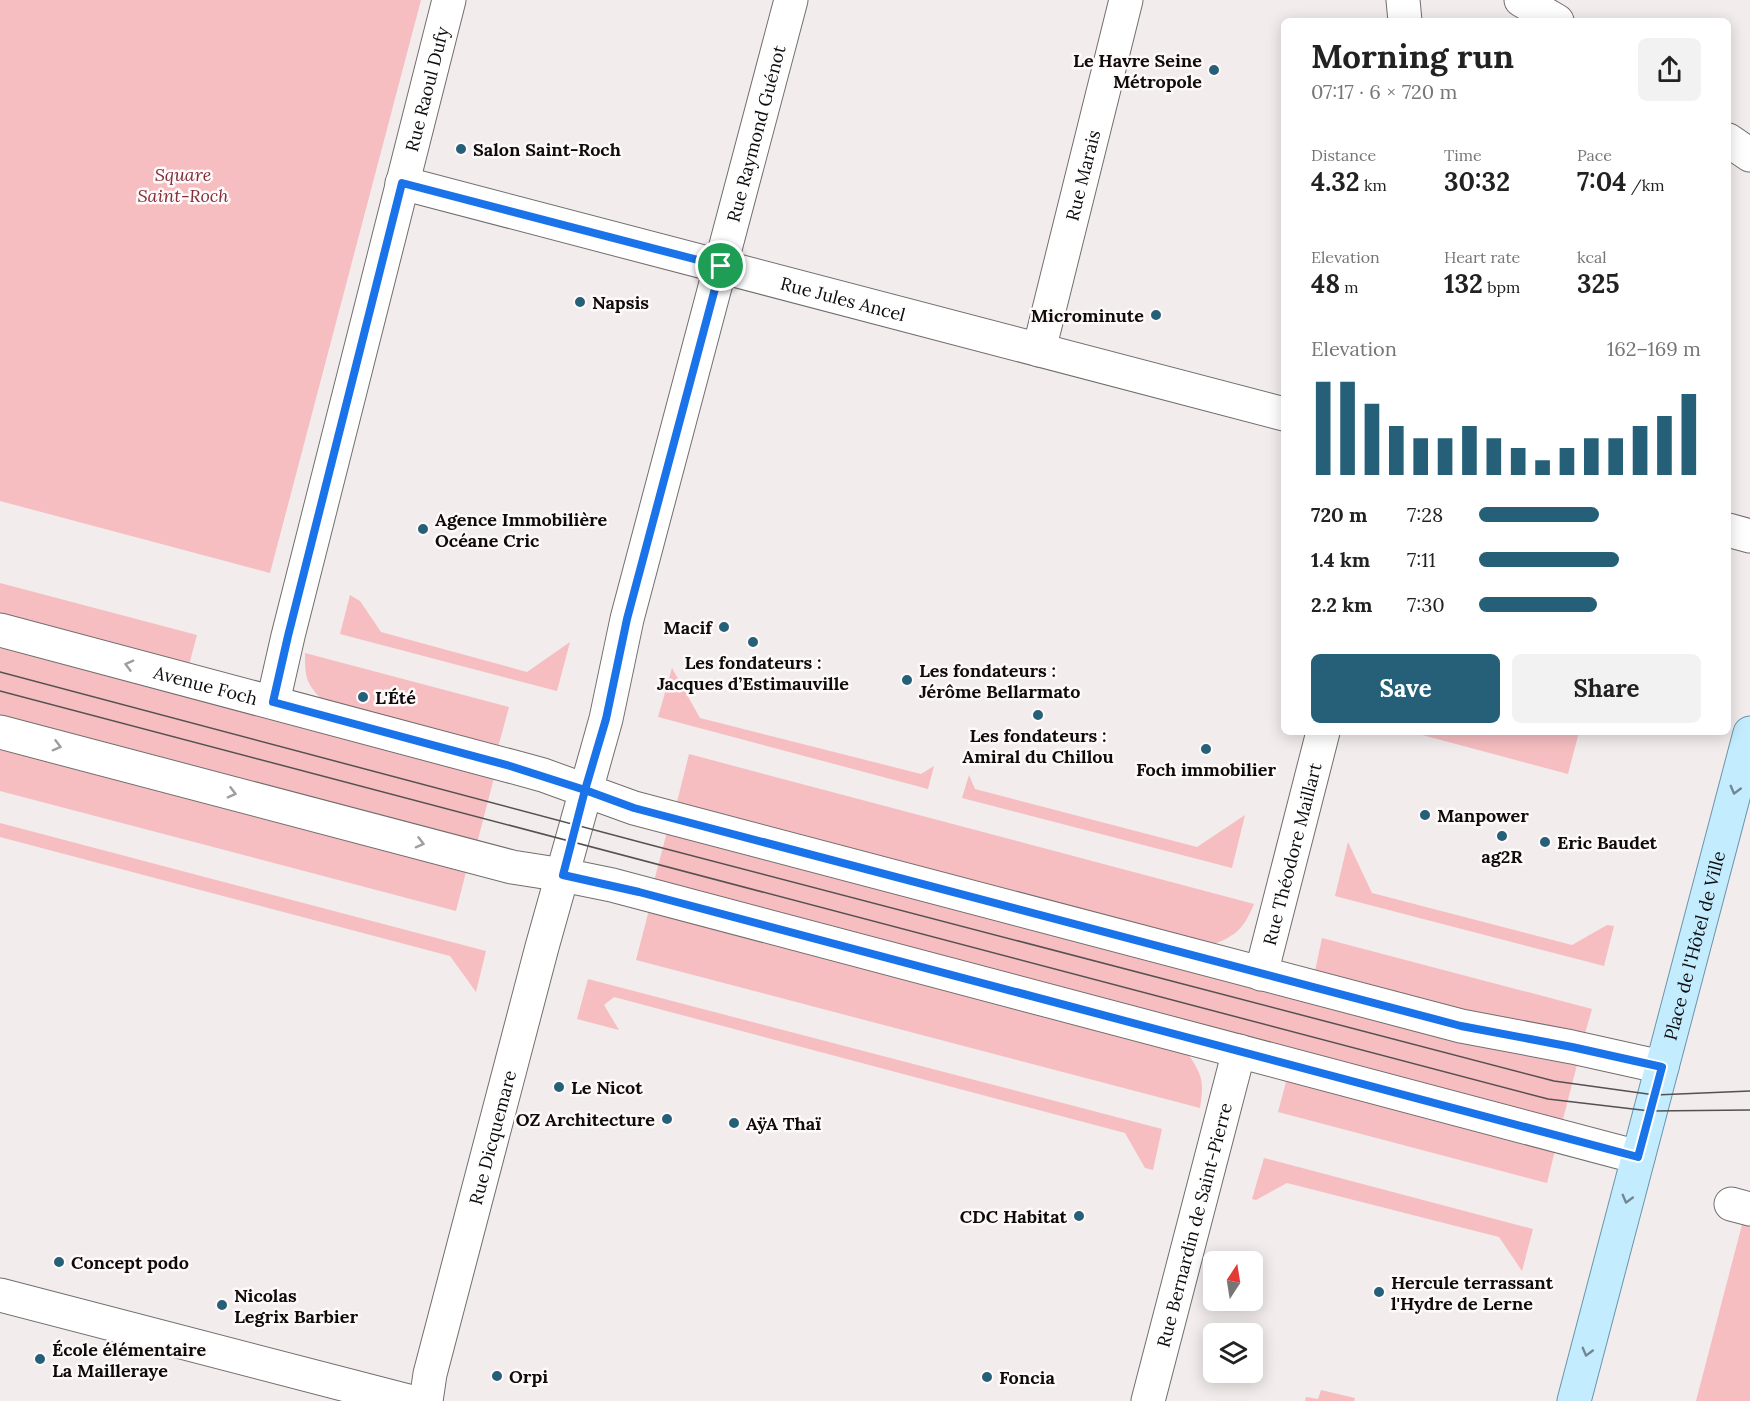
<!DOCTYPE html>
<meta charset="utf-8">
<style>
:root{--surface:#fff;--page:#f2f2f2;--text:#222;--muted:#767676;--accent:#256078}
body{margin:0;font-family:Lora,serif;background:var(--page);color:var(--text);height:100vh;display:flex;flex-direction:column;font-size:22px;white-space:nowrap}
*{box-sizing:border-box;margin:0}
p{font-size:20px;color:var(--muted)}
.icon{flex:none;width:33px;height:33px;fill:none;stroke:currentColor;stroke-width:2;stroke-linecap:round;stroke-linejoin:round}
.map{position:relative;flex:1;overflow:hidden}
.drawer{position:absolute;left:1281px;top:18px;width:450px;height:717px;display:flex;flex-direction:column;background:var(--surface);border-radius:9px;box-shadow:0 3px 15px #0003}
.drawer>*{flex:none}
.needle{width:39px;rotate:12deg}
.tools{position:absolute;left:1203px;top:1251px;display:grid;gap:12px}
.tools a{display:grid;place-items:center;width:60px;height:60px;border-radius:9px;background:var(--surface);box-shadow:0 3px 15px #0003;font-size:30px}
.pin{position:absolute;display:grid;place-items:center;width:51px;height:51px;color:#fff;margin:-26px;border:3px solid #fff;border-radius:50%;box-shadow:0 2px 6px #0007}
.round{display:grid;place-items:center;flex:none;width:63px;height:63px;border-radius:9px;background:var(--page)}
.summary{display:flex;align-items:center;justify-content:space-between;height:102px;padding:0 30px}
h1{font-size:33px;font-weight:800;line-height:45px}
.metrics{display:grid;grid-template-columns:repeat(3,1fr);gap:9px;height:102px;padding:6px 30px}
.metrics div{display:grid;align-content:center}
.metrics b{font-size:26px;font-weight:800}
.metrics small{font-size:16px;font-weight:400}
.metrics p{font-size:16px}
.chart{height:168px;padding:12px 30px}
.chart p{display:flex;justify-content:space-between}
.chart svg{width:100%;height:108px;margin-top:6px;stroke:var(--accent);stroke-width:6}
.primary-button{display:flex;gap:12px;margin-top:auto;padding:12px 30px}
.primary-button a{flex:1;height:69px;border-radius:9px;background:var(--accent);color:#fff;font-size:24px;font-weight:800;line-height:69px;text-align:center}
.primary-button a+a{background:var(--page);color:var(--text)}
ul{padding:0 30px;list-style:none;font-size:20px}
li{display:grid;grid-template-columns:96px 72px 1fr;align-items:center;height:45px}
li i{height:15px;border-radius:8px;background:var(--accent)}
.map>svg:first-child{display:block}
</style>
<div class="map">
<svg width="1750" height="1401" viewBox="0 0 1750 1401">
<rect width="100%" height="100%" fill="#f2ecec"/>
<!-- green -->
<path fill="#f6bec1" d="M0,0H421L270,573L0,501Z
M0,583L197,635L188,669L0,620Z
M350,595L360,601L381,632L527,672L570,642L557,691L340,634Z
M0,643L495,774L476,847L0,720Z
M305,653L509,707L497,751L324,702C306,683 305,679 305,653Z
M672,668L700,718L921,774L934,766L928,789L658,717Z
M1411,732H1579L1568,774Z
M0,745L467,868L456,911L0,791Z
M689,754L1254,904C1244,927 1238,935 1214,944L676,806Z
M969,775L975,789L1197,847L1245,815L1232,868L962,798Z
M0,823L486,951L476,992L450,956L0,837Z
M668,828L1578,1061L1562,1123L653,885Z
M1348,842L1372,893L1572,945L1607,925L1614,926L1604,966L1335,896Z
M650,906L1188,1054C1203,1076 1204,1082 1200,1108L636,960Z
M1322,938L1592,1009L1584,1037L1459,1014L1315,971Z
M588,979L1162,1129L1153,1170L1145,1168L1125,1133L614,997L604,1005L619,1030L577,1019Z
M1287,1078L1556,1146L1547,1183L1278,1112Z
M1264,1158L1533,1229L1522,1271L1499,1237L1287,1183L1256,1200L1252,1199Z
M1750,1194V1401H1696Z
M1321,1390L1355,1398L1354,1401H1305L1306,1397L1318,1399Z"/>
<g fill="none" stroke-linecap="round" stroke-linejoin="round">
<!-- minor casing -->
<g stroke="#736e6e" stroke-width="35">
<g id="minor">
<path d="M1403,0L1405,21"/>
<path d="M1521,0L1557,21"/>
<path d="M1728,140L1750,155"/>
<path id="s1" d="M402,183L1284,414"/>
<path id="s2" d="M1039,350L1126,0"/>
<path d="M1728,530L1750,536"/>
<path id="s3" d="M0,630L510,766L543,775L634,808L1461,1026L1572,1047L1662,1067"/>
<path id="s4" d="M273,702L288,636L449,0"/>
<path d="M0,732L512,867L563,875L612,885L1638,1157"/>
<path id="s5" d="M1261,974L1323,732"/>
<path d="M1731,1204L1750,1209"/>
<path d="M0,1295L408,1401"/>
<path id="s6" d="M426,1401L430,1374L542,947L606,719L627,619L791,0"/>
<path id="s7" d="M1148,1401L1239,1051"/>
</g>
</g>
<!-- major casing -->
<g stroke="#6a95aa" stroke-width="35">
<g id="major">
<path id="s8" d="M1574,1401L1750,733"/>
</g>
</g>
<!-- minor -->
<use href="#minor" stroke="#fff" stroke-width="33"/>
<!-- major -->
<use href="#major" stroke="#c3ecff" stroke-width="33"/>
<!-- tram -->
<path stroke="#555151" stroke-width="1.5" d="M0,672L651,845L1554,1081L1655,1095L1750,1091
M0,691L1548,1099L1650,1111L1750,1110"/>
</g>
<!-- one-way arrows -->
<defs><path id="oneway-chevron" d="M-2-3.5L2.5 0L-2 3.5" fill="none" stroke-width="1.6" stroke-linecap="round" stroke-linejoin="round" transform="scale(1.5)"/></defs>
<g stroke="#9f9d9e">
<use href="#oneway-chevron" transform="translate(129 665) rotate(-165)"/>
<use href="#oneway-chevron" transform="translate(57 746) rotate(15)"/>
<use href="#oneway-chevron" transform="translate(232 793) rotate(15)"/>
<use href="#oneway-chevron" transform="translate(420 843) rotate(15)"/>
</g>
<g stroke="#728792">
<use href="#oneway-chevron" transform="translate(1735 790) rotate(105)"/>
<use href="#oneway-chevron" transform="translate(1627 1199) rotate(105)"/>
<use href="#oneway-chevron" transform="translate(1587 1352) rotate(105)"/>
</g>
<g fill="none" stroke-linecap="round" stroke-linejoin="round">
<!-- route casing -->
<g stroke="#fff" stroke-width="12">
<path id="route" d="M721,266L402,183L288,636L273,702L510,766L585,790L563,875L639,892L1638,1157L1662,1067L1572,1047L1461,1026L634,808L585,790L606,719L627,619L721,266"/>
</g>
<!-- route -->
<use href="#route" stroke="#1a73e8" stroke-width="8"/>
</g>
<!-- markers -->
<g fill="#256078" stroke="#fff9f9" stroke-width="2">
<circle cx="1214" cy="70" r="6"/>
<circle cx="461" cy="149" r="6"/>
<circle cx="580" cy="302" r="6"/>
<circle cx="1156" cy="315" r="6"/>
<circle cx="423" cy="529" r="6"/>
<circle cx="724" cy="627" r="6"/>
<circle cx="753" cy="642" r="6"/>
<circle cx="907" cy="680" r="6"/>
<circle cx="363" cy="697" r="6"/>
<circle cx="1038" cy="715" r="6"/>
<circle cx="1206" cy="749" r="6"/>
<circle cx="1425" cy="815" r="6"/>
<circle cx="1502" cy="836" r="6"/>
<circle cx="1545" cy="842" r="6"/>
<circle cx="559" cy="1087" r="6"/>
<circle cx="667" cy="1119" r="6"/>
<circle cx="734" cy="1123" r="6"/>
<circle cx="1079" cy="1216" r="6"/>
<circle cx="59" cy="1262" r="6"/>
<circle cx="1379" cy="1292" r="6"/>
<circle cx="222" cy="1305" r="6"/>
<circle cx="40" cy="1359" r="6"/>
<circle cx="497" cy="1376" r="6"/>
<circle cx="987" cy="1377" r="6"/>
</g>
<g text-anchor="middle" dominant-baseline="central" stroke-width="5" stroke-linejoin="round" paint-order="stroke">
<!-- poi labels -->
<g font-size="18" font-weight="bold" fill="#0e0b0c" stroke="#fff9f9" text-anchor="start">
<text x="1202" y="60" text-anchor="end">Le Havre Seine<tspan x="1202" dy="21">Métropole</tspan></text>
<text x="473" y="149">Salon Saint-Roch</text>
<text x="592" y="302">Napsis</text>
<text x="1144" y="315" text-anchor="end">Microminute</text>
<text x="435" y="519">Agence Immobilière<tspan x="435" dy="21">Océane Cric</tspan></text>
<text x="712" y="627" text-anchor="end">Macif</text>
<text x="753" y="662" text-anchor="middle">Les fondateurs :<tspan x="753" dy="21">Jacques d’Estimauville</tspan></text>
<text x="919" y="670">Les fondateurs :<tspan x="919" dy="21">Jérôme Bellarmato</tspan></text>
<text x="375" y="697">L'Été</text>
<text x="1038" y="735" text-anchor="middle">Les fondateurs :<tspan x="1038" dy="21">Amiral du Chillou</tspan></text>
<text x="1206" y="769" text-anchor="middle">Foch immobilier</text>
<text x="1437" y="815">Manpower</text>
<text x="1557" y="842">Eric Baudet</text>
<text x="1502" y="856" text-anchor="middle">ag2R</text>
<text x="571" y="1087">Le Nicot</text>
<text x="655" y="1119" text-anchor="end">OZ Architecture</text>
<text x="746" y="1123">AÿA Thaï</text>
<text x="1067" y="1216" text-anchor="end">CDC Habitat</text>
<text x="71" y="1262">Concept podo</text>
<text x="1391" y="1282">Hercule terrassant<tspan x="1391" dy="21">l'Hydre de Lerne</tspan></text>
<text x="234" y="1295">Nicolas<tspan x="234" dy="21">Legrix Barbier</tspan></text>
<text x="52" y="1349">École élémentaire<tspan x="52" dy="21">La Mailleraye</tspan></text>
<text x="509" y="1376">Orpi</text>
<text x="999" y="1377">Foncia</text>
</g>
<!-- street labels -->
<g font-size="18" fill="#0e0b0c" stroke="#fff9f9">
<text stroke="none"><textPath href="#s4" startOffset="632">Rue Raoul Dufy</textPath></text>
<text stroke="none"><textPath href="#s6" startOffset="1310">Rue Raymond Guénot</textPath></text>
<text stroke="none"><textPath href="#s2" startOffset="180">Rue Marais</textPath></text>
<text stroke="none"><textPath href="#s1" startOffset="456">Rue Jules Ancel</textPath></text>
<text stroke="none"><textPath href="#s3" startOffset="213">Avenue Foch</textPath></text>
<text stroke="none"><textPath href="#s5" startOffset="124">Rue Théodore Maillart</textPath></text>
<text stroke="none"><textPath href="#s8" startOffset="471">Place de l'Hôtel de Ville</textPath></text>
<text stroke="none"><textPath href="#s6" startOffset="272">Rue Dicquemare</textPath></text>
<text stroke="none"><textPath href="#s7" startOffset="182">Rue Bernardin de Saint-Pierre</textPath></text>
</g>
<!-- park labels -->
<g font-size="18" font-style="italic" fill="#802e39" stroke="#fff9f9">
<text x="183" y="174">Square<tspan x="183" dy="21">Saint-Roch</tspan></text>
</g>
</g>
</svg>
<div class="tools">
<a><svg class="needle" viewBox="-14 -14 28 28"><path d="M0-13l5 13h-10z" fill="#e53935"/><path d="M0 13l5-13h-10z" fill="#767676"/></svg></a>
<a><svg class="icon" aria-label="layers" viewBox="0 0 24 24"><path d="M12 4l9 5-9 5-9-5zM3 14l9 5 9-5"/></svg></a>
</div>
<div class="pin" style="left:721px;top:266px;background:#1e9e55"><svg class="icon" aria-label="arrive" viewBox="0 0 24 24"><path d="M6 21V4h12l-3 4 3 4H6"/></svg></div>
<section class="drawer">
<div class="summary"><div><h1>Morning run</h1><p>07:17 · 6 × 720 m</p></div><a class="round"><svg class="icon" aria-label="share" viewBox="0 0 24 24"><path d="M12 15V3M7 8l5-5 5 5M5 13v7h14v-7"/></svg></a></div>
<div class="metrics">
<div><p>Distance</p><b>4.32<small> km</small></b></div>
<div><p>Time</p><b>30:32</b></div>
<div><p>Pace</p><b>7:04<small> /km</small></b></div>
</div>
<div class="metrics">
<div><p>Elevation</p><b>48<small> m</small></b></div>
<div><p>Heart rate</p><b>132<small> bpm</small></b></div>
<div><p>kcal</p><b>325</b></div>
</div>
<div class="chart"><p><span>Elevation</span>162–169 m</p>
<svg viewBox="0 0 160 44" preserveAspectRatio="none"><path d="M5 44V6M15 44V6M25 44V15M35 44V24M45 44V29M55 44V29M65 44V24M75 44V29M85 44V33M95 44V38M105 44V33M115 44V29M125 44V29M135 44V24M145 44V20M155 44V11"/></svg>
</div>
<ul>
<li><b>720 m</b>7:28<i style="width:54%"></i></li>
<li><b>1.4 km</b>7:11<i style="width:63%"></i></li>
<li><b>2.2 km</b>7:30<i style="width:53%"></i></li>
</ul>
<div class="primary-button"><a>Save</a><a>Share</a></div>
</section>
</div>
